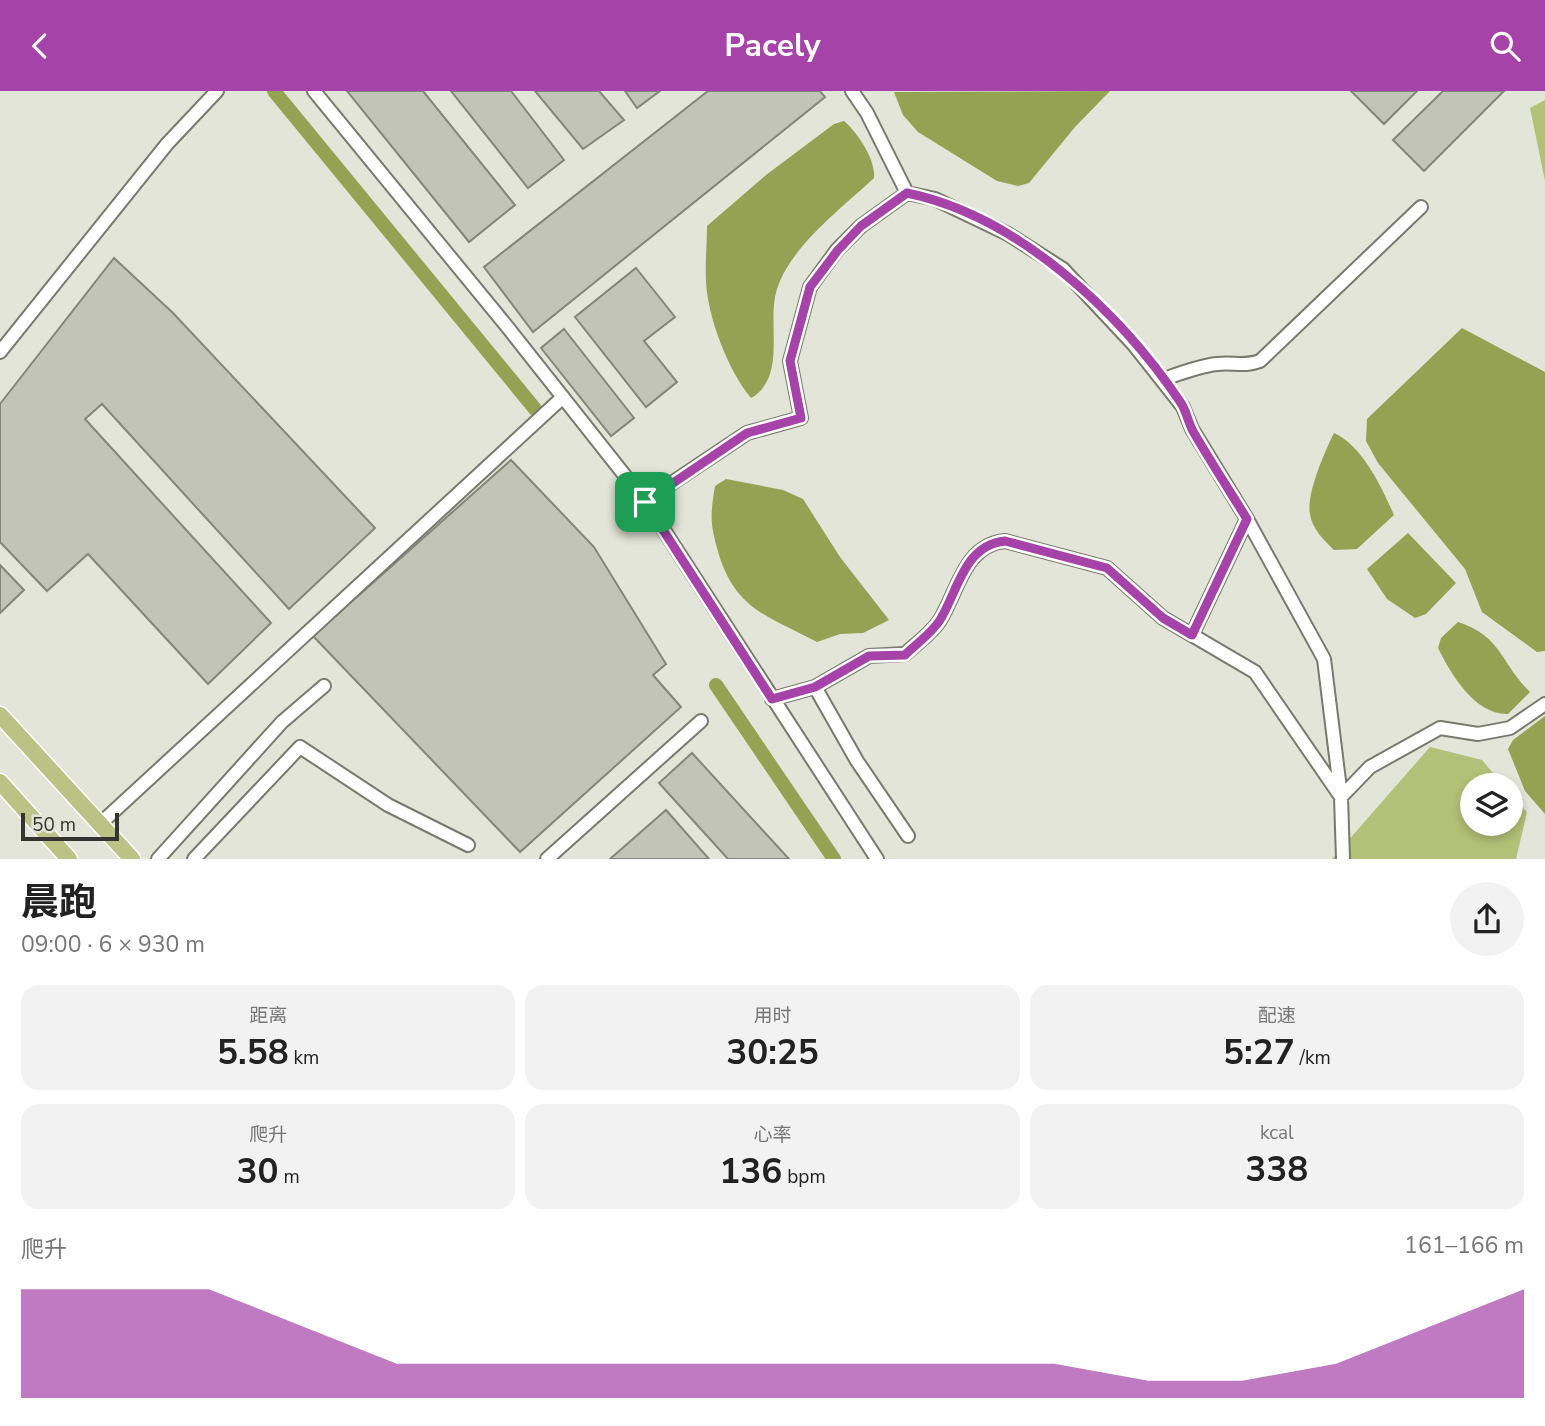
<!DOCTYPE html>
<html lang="zh">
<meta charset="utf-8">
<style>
:root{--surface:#fff;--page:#f2f2f2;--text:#222;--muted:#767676;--accent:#a643a9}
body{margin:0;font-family:"Nunito Sans","Noto Sans SC",sans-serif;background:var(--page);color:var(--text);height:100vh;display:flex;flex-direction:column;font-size:26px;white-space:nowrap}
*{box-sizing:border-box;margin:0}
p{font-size:23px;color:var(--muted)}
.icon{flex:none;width:38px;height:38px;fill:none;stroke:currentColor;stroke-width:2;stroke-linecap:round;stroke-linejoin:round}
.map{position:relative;height:768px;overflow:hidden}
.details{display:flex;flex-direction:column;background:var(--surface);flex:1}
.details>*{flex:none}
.tools{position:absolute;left:1460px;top:682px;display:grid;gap:14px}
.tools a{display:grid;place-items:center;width:63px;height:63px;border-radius:50%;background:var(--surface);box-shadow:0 4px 10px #0003;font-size:35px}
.scale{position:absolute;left:21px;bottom:18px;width:98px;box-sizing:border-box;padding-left:7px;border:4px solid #343530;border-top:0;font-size:19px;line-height:24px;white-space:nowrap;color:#343530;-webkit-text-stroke:5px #e2e5d7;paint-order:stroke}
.pin{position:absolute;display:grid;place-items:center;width:60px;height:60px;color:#fff;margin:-30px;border-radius:14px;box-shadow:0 4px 10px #0006}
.round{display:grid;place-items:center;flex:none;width:74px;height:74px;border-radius:37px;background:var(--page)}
.overview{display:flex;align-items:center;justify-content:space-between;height:119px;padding:0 21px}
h1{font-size:38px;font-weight:700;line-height:52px}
.stats{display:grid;grid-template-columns:repeat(3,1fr);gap:10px;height:119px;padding:7px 21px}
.stats div{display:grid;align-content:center;border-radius:18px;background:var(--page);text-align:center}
.stats b{font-size:35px;font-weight:700}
.stats small{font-size:19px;font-weight:400}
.stats p{font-size:19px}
.chart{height:196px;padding:14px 21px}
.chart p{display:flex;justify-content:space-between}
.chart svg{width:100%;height:126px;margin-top:7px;fill:var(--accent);opacity:.7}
header{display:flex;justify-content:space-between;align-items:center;height:91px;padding:0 21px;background:var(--accent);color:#fff;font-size:32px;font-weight:700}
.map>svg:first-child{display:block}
</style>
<header><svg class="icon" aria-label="back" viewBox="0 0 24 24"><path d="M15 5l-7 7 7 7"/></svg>Pacely<svg class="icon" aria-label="search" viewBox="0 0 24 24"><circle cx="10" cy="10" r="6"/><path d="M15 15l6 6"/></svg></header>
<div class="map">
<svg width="1545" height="768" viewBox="0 0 1545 768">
<rect width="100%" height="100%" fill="#e2e5d7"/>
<!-- green -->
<path fill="#b3c077" d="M1545,9V90L1530,17Z
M1430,656L1482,669L1504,695H1472V733H1510V702L1527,721L1516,768H1332Z"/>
<!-- water -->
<path fill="#95a153" d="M1110,0L1075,36L1029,92L1018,95L997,90L918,41L903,24L894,1Z
M844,30C858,42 876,69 874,87C841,118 784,160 775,206C769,238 785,288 751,307C728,279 708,227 706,191C705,172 707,154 707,135L766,84L834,33Z
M1462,237L1545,281V560L1537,561L1482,521L1465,478L1378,372L1366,350L1367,328Z
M1334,342C1363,355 1382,397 1394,424L1357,458L1334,459C1324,449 1312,438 1310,423C1306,403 1325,360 1334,342Z
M726,388L783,399L803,408L840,466L889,529L863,542L840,543L817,551C770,526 736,519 719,464C710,433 710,426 715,395Z
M1408,442L1456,492L1426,523L1415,527L1387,508L1367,478Z
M1458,531C1503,546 1500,572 1530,601L1508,623C1475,624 1451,583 1438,557L1441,547Z
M1545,625V723L1525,700L1508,658L1513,649Z"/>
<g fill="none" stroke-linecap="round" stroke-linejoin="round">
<!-- canal -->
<path stroke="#95a153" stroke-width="14" d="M274,0L535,318
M716,594L834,768"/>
</g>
<!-- building -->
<path fill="#c1c4b6" stroke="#838679" stroke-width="2" d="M347,0H423L515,114L469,151Z
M451,0H511L564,69L528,97Z
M535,0H599L624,29L583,58Z
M625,0H660L637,17Z
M708,0H820L825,6L533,241L484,176Z
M1351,0H1417L1384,33Z
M1443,0H1504L1424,80L1393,49Z
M114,167L173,222L375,437L289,518L102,313L85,328L271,532L208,593L88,463L47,500L0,451V313Z
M636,177L675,226L644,250L677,291L646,316L575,226Z
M564,238L634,327L611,345L541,257Z
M511,369L594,456L666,573L653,584L681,616L520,761L313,545Z
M0,474L24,499L0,522Z
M692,662L789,768H728L659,692Z
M666,719L709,768H610Z"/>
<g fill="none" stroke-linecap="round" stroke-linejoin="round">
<!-- minor casing -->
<g stroke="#777a6d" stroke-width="16">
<path id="minor" d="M314,0L509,238L645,410L877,768
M852,0L867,22L907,102
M0,261L167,53L217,0
M1164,288C1181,282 1199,275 1217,273C1233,271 1244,276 1260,270L1421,116
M645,410L747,342L801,327L790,270L810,196L837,159L861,135L907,102L935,108L1008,143L1063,178L1134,254L1183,316L1192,338L1247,428L1324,568L1341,706L1343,768
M1192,544L1247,428
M815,596L857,670L908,745
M772,608L815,596L869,565L905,563C916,553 932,542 940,529C958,500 964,454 1005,450L1107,477L1163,527L1255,581L1341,706L1370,676L1440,637L1478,643L1510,637L1545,613
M100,733L563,306
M158,768L282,631L324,595
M194,768L300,656L388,714L468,754
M547,768L701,630"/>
</g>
<!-- major casing -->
<g stroke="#fff" stroke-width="19">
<path id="major" d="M0,624L132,768
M0,691L69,768"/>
</g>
<!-- minor -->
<use href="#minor" stroke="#fff" stroke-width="12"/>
<!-- major -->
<use href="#major" stroke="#bac285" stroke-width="16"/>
</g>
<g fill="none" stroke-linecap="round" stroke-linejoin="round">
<!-- route casing -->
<g stroke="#fff" stroke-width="14">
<path id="route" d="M907,102C1018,125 1120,221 1181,312C1187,321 1188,332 1194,342C1211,371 1229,399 1247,428L1192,544L1163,527L1107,477L1005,450C964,454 958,500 940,529C932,542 916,553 905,564L869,565L815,596L772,608L645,411L747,342L801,327L790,270L810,196L838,159L861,135Z"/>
</g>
<!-- route -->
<use href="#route" stroke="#a643a9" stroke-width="9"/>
</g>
</svg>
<div class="tools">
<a><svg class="icon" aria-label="layers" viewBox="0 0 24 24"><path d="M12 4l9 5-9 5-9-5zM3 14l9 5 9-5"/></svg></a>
</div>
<div class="scale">50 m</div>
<div class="pin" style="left:645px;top:411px;background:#1e9e55"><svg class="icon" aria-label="arrive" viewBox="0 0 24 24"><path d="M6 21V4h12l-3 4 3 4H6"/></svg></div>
</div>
<section class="details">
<div class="overview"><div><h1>晨跑</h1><p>09:00 · 6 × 930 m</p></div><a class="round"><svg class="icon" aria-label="share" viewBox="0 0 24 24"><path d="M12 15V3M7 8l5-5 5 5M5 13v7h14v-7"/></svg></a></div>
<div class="stats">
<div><p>距离</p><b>5.58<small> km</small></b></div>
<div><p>用时</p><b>30:25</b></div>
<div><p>配速</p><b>5:27<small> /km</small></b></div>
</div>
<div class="stats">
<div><p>爬升</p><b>30<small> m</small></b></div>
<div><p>心率</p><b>136<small> bpm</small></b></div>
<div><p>kcal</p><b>338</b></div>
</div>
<div class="chart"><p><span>爬升</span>161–166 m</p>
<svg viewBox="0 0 160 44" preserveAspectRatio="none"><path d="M0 44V6L10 6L20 6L30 19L40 32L50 32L60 32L70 32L80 32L90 32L100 32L110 32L120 38L130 38L140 32L150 19L160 6V44z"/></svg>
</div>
</section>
